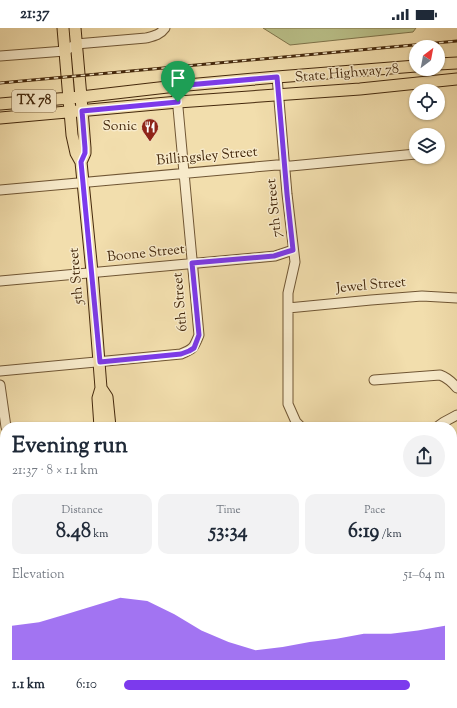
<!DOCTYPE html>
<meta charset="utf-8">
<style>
:root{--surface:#fff;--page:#f2f2f3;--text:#1f2937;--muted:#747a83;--accent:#7c3aed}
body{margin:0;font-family:"Sorts Mill Goudy",serif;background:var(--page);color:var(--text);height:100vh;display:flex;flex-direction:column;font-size:15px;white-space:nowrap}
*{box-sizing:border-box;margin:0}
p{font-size:13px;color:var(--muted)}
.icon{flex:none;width:22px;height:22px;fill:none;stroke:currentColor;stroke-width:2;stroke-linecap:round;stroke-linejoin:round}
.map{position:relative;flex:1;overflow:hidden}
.details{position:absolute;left:0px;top:394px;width:457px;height:286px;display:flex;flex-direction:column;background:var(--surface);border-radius:16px 16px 0 0;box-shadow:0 1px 3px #0004}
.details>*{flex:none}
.needle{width:26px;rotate:32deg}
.buttons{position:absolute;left:409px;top:12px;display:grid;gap:8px}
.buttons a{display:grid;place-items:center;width:36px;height:36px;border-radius:50%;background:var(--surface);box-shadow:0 1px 3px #0004;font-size:20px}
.pin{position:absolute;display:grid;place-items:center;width:34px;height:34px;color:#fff;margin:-41px -17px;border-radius:50% 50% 50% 0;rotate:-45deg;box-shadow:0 0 4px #0007}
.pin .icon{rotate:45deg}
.round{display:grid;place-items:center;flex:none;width:42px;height:42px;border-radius:21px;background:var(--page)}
.head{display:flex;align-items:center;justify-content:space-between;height:68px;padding:0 12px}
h1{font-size:22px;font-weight:800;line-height:30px}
.metrics{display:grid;grid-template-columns:repeat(3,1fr);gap:6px;height:68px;padding:4px 12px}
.metrics div{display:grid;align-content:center;border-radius:10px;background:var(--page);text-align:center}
.metrics b{font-size:20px;font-weight:800}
.metrics small{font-size:11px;font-weight:400}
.metrics p{font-size:11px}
.chart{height:112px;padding:8px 12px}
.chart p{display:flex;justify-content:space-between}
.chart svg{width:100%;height:72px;margin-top:4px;fill:var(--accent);opacity:.7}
ul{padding:0 12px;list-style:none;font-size:13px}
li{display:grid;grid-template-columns:64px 48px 1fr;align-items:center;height:30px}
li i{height:10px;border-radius:5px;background:var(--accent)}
.status{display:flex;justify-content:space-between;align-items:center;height:28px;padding:0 20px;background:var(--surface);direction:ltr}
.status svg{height:11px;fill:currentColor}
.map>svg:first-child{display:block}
</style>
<div class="status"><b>21:37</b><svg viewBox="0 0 49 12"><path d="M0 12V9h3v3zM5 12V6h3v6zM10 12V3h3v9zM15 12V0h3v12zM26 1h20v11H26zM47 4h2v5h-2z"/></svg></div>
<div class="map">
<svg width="457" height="680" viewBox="0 0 457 680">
<rect width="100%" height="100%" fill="#f2dead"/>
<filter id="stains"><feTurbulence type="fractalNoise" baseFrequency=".005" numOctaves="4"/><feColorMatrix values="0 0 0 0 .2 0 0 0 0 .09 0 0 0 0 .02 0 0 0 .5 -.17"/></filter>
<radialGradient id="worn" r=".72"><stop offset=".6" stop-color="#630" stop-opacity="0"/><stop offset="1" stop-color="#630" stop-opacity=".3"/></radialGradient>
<!-- green -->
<path fill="#bac18a" stroke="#7f744b" d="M263,0H416L413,4L290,17Z"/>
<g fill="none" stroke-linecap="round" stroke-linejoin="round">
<!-- minor casing -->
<g stroke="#705634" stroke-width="11">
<path id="minor" d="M0,28L65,23L76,16L146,10C154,8 160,7 165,0
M277,49L287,166L295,234L288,265V376L296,394L301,399
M0,162L277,137L291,138L416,126
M0,253L275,228L293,222
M288,280L371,272L422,268L457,270
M0,343L181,326C194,321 194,319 199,307L176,58
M374,352L440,347C448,350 452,354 457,360
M0,357L6,399
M437,399L444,394L457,387
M452,491L457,494
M452,589L457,593
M0,638L5,641
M0,667L5,659
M58,675L66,680
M223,675L228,679
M93,680L96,675"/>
</g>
<!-- major casing -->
<g stroke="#44280c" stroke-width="13">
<path id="major" d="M63,0L72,107L76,125L81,134L92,244L101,360L98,370L100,399
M75,0L81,69L85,120V125L81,134
M438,36L457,35
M0,76L81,69L176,58L277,49L416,38
M0,90L178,74L360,61L457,51
M101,360L107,369L110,399
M384,675L392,680
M404,675L412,680"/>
</g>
<!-- minor -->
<use href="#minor" stroke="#f7eaca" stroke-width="9"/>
<!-- major -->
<use href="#major" stroke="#f2dead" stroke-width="11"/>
<!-- rail casing -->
<g stroke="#44280c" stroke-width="3">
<path id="rail" d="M0,55L457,13"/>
</g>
<!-- rail -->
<use href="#rail" stroke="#f7eaca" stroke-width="1.5" stroke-dasharray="4.5" stroke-linecap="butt"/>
</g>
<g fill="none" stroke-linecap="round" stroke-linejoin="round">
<!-- route casing -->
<g stroke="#fff" stroke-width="8">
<path id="route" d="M277,49L287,166L293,222L274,228L192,235L199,307L194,320L189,323L181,326L100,334L81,134L85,125V120L82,83L178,74L176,58Z"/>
</g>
<!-- route -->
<use href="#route" stroke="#7c3aed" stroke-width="5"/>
</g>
<!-- icons -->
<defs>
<g id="restaurant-pin" transform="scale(0.9)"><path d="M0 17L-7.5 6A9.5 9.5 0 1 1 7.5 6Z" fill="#8f2418" stroke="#f7eaca"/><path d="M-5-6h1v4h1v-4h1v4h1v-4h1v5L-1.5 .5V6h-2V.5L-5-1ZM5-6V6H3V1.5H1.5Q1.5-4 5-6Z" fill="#fff"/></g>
</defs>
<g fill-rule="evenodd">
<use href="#restaurant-pin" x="150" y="99"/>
</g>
<g text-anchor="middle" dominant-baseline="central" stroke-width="3" stroke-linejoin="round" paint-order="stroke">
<!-- shield labels -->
<rect fill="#f7eaca" stroke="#7a6245" stroke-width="1" x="12" y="62" width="44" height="22" rx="3"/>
<g font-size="13" font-weight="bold" fill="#44280c">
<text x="34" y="73">TX 78</text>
</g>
<!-- street labels -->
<g font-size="14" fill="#44280c" stroke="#f7eaca">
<text transform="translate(347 46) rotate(-5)">State Highway 78</text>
<text transform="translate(207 129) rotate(-5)">Billingsley Street</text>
<text transform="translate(275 180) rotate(-96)">7th Street</text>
<text transform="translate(146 226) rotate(-6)">Boone Street</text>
<text transform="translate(77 248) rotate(-95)">5th Street</text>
<text transform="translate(371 258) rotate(-5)">Jewel Street</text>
<text transform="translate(181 274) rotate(-95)">6th Street</text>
</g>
<!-- poi labels -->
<g font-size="14" fill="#44280c" stroke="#f7eaca" text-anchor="end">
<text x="137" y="99">Sonic</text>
</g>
</g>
<rect width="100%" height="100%" filter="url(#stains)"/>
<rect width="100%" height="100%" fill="url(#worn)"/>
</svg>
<div class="buttons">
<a><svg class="needle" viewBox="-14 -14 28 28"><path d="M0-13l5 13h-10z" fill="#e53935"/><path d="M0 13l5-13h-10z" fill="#747a83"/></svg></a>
<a><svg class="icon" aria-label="locate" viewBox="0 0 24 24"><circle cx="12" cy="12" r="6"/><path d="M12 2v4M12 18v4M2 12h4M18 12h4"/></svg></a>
<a><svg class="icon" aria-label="layers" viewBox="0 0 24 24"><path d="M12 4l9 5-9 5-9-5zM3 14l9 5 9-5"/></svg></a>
</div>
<div class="pin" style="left:178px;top:74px;background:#1e9e55"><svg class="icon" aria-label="arrive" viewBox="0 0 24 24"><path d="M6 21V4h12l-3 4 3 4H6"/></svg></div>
<section class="details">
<div class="head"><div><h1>Evening run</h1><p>21:37 · 8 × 1.1 km</p></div><a class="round"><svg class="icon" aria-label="share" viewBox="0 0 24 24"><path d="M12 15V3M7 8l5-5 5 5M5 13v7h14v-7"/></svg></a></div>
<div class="metrics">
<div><p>Distance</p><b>8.48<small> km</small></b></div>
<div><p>Time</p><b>53:34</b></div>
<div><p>Pace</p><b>6:19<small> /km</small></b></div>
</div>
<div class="chart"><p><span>Elevation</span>51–64 m</p>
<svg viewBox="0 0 160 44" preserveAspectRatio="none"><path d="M0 44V23L10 21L20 16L30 11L40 6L50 8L60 16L70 26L80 33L90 38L100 36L110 33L120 31L130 28L140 28L150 26L160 23V44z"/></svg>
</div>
<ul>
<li><b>1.1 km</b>6:10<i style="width:89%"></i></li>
</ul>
</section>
</div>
